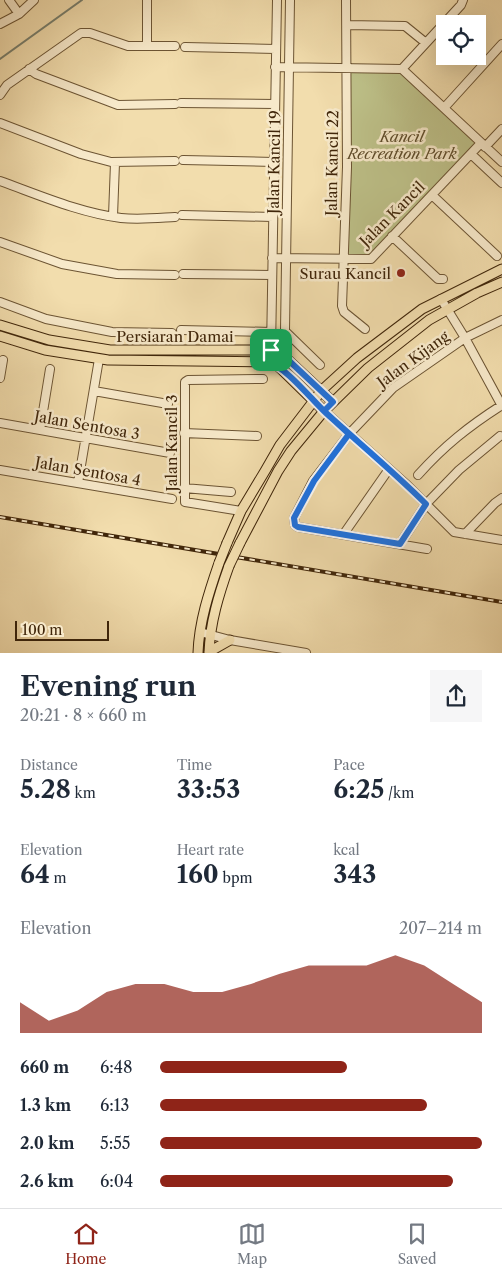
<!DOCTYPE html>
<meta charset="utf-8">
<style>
:root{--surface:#fff;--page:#f6f6f7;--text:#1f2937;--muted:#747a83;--line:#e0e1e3;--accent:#8f2418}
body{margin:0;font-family:"Libre Caslon Text",serif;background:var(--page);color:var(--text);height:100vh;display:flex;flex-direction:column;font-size:19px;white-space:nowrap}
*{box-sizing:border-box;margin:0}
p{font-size:16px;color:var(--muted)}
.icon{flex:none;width:28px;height:28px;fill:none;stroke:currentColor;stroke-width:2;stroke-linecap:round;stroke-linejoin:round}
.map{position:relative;height:653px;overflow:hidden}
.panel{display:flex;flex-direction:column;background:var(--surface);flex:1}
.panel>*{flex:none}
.fabs{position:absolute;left:436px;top:15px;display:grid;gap:10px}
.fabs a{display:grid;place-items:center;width:50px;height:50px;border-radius:0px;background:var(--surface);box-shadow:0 5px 20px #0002;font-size:25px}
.scale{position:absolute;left:15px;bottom:12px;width:94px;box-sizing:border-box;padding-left:5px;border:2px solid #40260a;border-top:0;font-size:14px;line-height:18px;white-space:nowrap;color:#40260a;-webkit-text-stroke:4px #f7e9ca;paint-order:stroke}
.pin{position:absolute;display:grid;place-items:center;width:42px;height:42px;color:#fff;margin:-21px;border-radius:10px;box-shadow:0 2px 8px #0006}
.round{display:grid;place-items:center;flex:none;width:52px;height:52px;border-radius:0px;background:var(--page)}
.summary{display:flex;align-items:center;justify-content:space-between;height:85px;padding:0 20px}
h1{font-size:28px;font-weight:700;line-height:38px}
.metrics{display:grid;grid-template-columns:repeat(3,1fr);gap:8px;height:85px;padding:5px 20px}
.metrics div{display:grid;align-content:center}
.metrics b{font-size:25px;font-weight:700}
.metrics small{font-size:14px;font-weight:400}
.metrics p{font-size:14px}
.chart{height:140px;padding:10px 20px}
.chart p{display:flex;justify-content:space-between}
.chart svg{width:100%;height:90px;margin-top:5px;fill:var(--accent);opacity:.7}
ul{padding:0 20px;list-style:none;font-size:16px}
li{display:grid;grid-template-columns:80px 60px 1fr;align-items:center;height:38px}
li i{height:12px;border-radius:6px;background:var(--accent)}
.menu{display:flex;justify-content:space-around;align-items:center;height:70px;border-top:1px solid var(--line);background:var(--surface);font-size:14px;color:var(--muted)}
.menu a{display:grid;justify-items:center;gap:2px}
.menu .active{color:var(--accent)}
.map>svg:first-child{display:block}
</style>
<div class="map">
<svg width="502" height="653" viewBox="0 0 502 653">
<rect width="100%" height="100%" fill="#f2ddad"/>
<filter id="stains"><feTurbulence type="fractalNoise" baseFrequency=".004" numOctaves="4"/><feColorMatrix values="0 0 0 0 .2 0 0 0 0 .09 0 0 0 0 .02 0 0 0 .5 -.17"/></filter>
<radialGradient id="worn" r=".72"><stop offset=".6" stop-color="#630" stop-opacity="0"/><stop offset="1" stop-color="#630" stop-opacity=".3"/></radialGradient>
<!-- green -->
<path fill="#bdc088" stroke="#7e7349" d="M347,69L402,72L482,142L371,259H343Z"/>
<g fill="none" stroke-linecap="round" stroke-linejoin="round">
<!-- stream -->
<path stroke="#777f6e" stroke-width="2" d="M0,59L82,0"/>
<!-- minor casing -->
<g stroke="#6c5433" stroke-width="10">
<path id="minor" d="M9,0L19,14
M147,0V46
M290,0L285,331L320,365
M346,0L347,167L342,306L344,312L365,329
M0,24L19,14L34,0
M347,25L405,26L426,43
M185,47L276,49
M275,67L402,69L502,162
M29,69L36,74L118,105L175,104
M402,69L461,5L463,0
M0,95L7,85L81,33H90L128,46H175
M181,103L275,104
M444,108L502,44
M0,123L81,154L111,162L175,161
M485,147L502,129
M471,154L502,183
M183,160L274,162
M0,181C39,195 80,213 121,218C139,220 158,218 175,217
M432,195L497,256
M182,215L273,217
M113,216L115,163
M392,236L438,279H443
M0,242L62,264L117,274L175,275
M272,258L371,259L481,143
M183,274L272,275
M441,299L465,338L502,406
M0,302L46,319L112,332L172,333
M181,330L271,332
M268,362L271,350L277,0
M0,378L3,360
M94,391L168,404
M324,411L407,485L454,532L502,540
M0,423L170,453
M40,430L50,369
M184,433L257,436
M0,470L172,499
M418,475C444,446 469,426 502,405
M78,483L99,359
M184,488L231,492
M241,511L185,502V382L188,380L263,379
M465,534L495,503L502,498
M343,535L389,469
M400,544L426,504L459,470L500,436
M427,549L298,527L295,525L294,518L313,481L349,434L393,388L465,338L502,320
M200,632L230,640L306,653"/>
</g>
<!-- major casing -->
<g stroke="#40260a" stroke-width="11">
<path id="major" d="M0,325L49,340L110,350H271L285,357L333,402
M0,336L45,350L108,360L268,362L278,366L324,411
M227,543L241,511L265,471L280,445L322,390L357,358L422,309L502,269
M240,543L278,471L291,451L324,411L368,368L429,320L477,293L502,282
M209,652L230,640
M198,653C199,622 209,592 219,563
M209,653C210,623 219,594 229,566"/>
</g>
<!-- minor -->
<use href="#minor" stroke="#f7e9ca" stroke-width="8"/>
<!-- major -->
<use href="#major" stroke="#f2ddad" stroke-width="9"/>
<!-- rail casing -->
<g stroke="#40260a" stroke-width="4">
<path id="rail" d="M0,517L502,602"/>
</g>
<!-- rail -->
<use href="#rail" stroke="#f7e9ca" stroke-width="2" stroke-dasharray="5.5" stroke-linecap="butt"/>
<!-- major-bridge casing -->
<g stroke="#40260a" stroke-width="11" stroke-linecap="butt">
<path id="major-bridge" d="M219,563L227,543
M229,566L240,543"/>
</g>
<!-- major-bridge -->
<use href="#major-bridge" stroke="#f2ddad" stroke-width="9"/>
</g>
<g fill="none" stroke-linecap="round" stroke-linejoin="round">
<!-- route casing -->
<g stroke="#fff" stroke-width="10">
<path id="route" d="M271,350L268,362C285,366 312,400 326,413C359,443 394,472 426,504L400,544L298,527L295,525L294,518L314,481L349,434L324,411L333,402L285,357L271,350"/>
</g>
<!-- route -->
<use href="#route" stroke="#1a73e8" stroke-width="6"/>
</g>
<!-- markers -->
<circle fill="#8f2418" stroke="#f7e9ca" stroke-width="2" cx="401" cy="273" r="5"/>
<g text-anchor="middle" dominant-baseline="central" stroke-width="5" stroke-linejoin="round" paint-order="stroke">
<!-- park labels -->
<g font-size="15" font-style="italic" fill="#5f4c2a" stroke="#f7e9ca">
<text x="402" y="136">Kancil<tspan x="402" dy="17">Recreation Park</tspan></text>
</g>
<!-- street labels -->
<g font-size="15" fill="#40260a" stroke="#f7e9ca">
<text transform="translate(274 162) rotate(-89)">Jalan Kancil 19</text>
<text transform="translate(332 163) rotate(-89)">Jalan Kancil 22</text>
<text transform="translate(392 214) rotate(-45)">Jalan Kancil</text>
<text x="175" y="336">Persiaran Damai</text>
<text transform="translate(413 359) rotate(-36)">Jalan Kijang</text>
<text transform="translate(87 425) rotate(10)">Jalan Sentosa 3</text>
<text transform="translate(171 443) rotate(-90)">Jalan Kancil 3</text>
<text transform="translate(88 471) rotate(10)">Jalan Sentosa 4</text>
</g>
<!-- poi labels -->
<g font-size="15" fill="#40260a" stroke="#f7e9ca" text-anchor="end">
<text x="391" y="273">Surau Kancil</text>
</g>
</g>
<rect width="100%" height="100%" filter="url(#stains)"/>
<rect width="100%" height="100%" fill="url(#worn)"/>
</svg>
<div class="fabs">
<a><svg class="icon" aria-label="locate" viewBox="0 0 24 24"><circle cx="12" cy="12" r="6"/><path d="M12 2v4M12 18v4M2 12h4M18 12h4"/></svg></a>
</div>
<div class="scale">100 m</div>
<div class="pin" style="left:271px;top:350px;background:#1e9e55"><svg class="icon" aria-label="arrive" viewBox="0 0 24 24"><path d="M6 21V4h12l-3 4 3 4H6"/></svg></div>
</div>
<section class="panel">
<div class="summary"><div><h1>Evening run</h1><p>20:21 · 8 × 660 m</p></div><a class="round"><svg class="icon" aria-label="share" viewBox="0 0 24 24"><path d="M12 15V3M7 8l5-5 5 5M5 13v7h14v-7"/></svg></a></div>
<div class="metrics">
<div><p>Distance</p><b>5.28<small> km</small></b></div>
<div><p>Time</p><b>33:53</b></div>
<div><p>Pace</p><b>6:25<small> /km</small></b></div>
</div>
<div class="metrics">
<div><p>Elevation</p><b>64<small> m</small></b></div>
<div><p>Heart rate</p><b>160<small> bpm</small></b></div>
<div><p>kcal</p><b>343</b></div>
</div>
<div class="chart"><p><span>Elevation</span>207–214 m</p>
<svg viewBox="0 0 160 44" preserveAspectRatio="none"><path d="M0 44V29L10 38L20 33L30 24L40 20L50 20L60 24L70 24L80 20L90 15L100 11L110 11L120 11L130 6L140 11L150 20L160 29V44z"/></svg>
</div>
<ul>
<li><b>660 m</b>6:48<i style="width:58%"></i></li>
<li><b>1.3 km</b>6:13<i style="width:83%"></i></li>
<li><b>2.0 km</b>5:55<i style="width:100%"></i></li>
<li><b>2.6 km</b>6:04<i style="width:91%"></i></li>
</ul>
</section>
<nav class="menu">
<a class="active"><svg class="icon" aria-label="home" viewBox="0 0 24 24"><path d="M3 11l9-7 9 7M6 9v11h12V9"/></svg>Home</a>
<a><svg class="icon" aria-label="map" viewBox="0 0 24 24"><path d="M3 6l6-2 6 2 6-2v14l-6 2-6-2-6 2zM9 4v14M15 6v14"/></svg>Map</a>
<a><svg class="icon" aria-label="saved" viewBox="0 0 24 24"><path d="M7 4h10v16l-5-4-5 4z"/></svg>Saved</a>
</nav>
